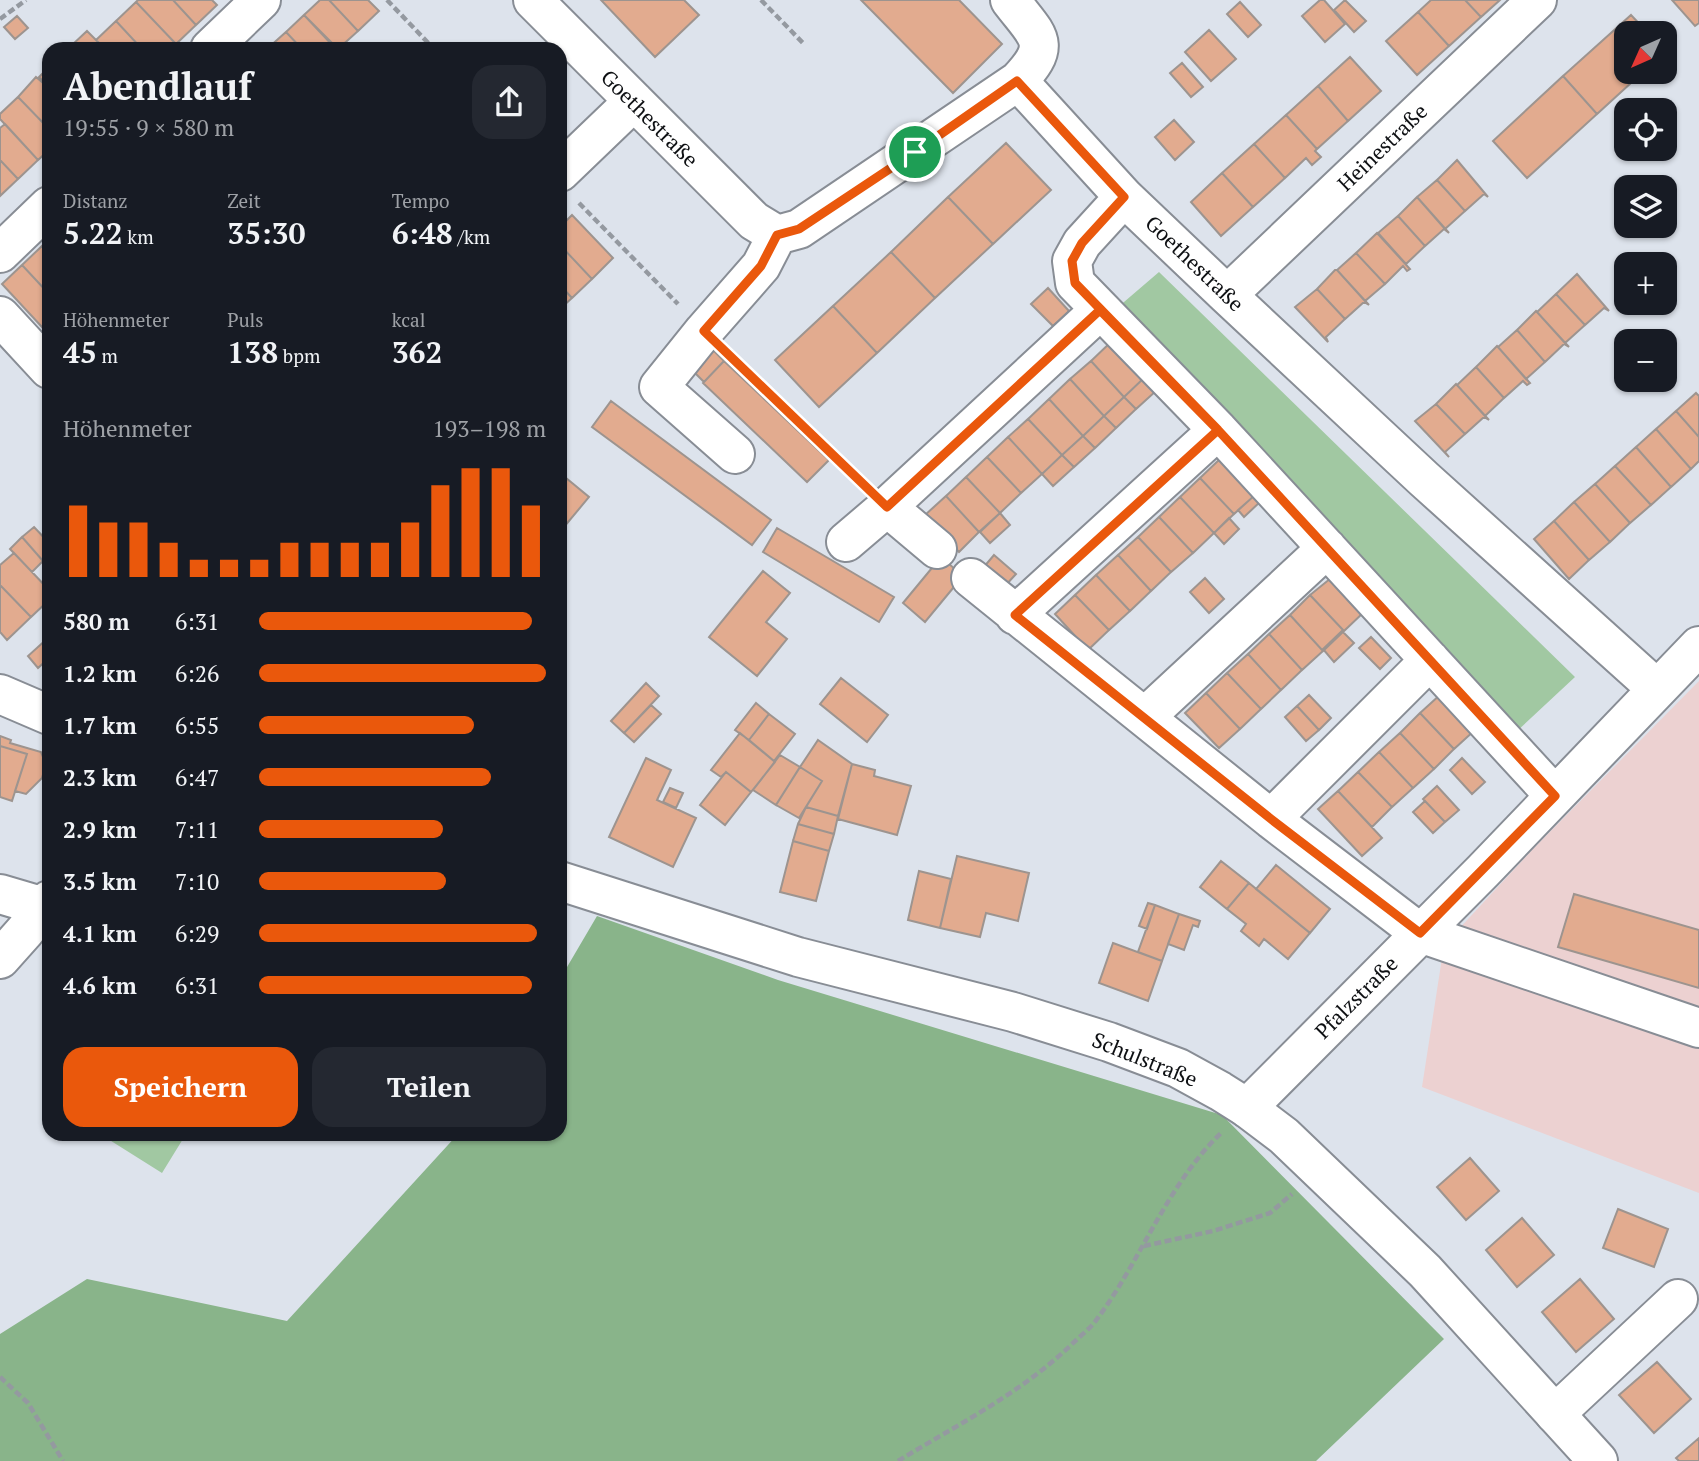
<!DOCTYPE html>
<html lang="de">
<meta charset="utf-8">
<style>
:root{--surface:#171b24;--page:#242831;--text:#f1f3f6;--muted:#9ea1a6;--accent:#ea580c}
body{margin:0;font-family:"PT Serif",serif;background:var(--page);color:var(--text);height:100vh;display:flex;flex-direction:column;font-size:26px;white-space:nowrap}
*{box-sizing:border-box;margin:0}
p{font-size:23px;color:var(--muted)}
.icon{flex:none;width:38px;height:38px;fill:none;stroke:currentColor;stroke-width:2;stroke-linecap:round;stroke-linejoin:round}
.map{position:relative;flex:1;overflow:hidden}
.details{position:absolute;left:42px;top:42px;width:525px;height:1099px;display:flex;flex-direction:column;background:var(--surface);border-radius:21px;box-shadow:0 2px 5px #0004}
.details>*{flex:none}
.needle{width:46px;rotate:225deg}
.controls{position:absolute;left:1614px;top:21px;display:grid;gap:14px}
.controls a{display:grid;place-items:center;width:63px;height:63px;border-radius:14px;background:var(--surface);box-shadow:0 2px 5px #0004;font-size:35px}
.pin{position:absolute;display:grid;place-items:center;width:60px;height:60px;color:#fff;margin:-30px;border:4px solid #fff;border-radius:50%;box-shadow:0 2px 7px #0007}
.round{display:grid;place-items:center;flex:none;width:74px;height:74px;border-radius:21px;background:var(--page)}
.headline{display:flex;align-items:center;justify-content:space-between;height:119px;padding:0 21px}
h1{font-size:38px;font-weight:700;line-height:52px}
.metrics{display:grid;grid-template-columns:repeat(3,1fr);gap:10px;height:119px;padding:7px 21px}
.metrics div{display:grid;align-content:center}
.metrics b{font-size:30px;font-weight:700}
.metrics small{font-size:19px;font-weight:400}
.metrics p{font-size:19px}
.chart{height:196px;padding:14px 21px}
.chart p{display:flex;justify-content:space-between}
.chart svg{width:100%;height:126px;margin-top:7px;stroke:var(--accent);stroke-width:6}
.button{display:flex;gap:14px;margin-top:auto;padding:14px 21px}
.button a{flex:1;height:80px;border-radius:21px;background:var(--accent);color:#fff;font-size:28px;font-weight:700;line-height:80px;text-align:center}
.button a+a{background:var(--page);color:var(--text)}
ul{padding:0 21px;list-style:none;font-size:23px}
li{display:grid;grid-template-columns:112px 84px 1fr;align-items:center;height:52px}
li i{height:18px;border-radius:9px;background:var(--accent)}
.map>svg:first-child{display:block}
</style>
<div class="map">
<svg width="1699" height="1461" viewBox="0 0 1699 1461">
<rect width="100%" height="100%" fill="#dde3ec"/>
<!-- education -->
<path fill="#ecd1d1" d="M1699,681V1193L1422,1087L1444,945L1532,850Z"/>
<!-- green -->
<path fill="#a1c8a2" d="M1159,272L1575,677L1516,732L1117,308Z
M100,1134H186L162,1173Z"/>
<!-- forest -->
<path fill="#89b48a" d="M597,916L778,980L1222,1115L1444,1339L1316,1461H0V1334L87,1279L287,1321L458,1134H560V979Z"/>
<!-- building -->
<path fill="#e2ab8f" stroke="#9d948f" stroke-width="2" d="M138,0H173L196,25L176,44L136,2Z
M173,0H212L217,5L196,25Z
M320,0H329L358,31L338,49L304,15Z
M329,0H368L379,11L358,31Z
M601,0H684L699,15L655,57Z
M861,0H959L1002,44L953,93Z
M1320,0H1324L1345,24L1325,42L1302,16Z
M1345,0L1366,21L1354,32L1334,10Z
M1431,0H1465L1481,17L1449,46L1418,12Z
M1465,0H1500L1481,17Z
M1672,0H1699V23L1695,26Z
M136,2L176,44L171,49H142L116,21Z
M1240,2L1261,25L1248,37L1227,14Z
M1418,12L1449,46L1417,75L1386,41Z
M304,15L336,49H302L286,32Z
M1631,15L1648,33H1626V72H1643L1597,114L1563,76Z
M17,16L28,28L15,39L4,27Z
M116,21L142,49H105L96,40Z
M1209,30L1236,59L1211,81L1185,52Z
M87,31L105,49H77L73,44Z
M286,32L302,49H267Z
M1350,57L1381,91L1348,121L1318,86Z
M1182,63L1203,87L1191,97L1170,73Z
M49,67V88L39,77Z
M1563,76L1597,114L1527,178L1493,141Z
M36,77L49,88V129L18,97Z
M1318,86L1348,121L1317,149L1286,115Z
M18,97L49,129V150L38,160L0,119V114Z
M1286,115L1317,149L1315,151L1321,157L1312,165L1306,158L1285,178L1254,144Z
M1174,120L1194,142L1175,160L1155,137Z
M5,124L38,160L18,179L0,160V128Z
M1006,143L1051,190L993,244L948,197Z
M1254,144L1285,178L1253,207L1222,173Z
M0,160L18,179L0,196Z
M1457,160L1488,197L1484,194L1465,211L1437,180Z
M1222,173L1253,207L1221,236L1191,202Z
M1437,180L1465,211L1445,229L1417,197Z
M948,197L993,244L935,298L891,252Z
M1417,197L1449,233L1444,229L1425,246L1398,216Z
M572,215L613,258L592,279L560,245V227Z
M1398,216L1425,246L1406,264L1378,233Z
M1377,233L1410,269L1407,271L1403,266L1385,284L1356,253Z
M560,245L592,279L572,298L560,285Z
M42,246L49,253V294L22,265Z
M891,252L935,298L877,353L833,306Z
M1356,253L1385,284L1365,301L1337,270Z
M22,265L49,294V321L42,327L2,284Z
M1335,270H1337L1369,305L1364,302L1345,319L1317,289Z
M1577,274L1609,311L1604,308L1585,325L1556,294Z
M560,285L572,298L560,309Z
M1048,288L1069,311L1053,326L1031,304Z
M1317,289L1345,319L1326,337L1328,342L1295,307Z
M1556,294L1585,325L1565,343L1537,312Z
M833,306L877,353L819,407L775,360Z
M1536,311L1569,347L1564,344L1545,362L1517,330Z
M1517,330L1545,362L1526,379L1498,347Z
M1112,341L1145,377L1124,397L1091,361Z
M1497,346L1530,383L1527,385L1523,381L1504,398L1476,367Z
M712,349L724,361L704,382L692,370Z
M724,361L829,460L807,482L703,383Z
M1091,361L1124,397L1104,416L1070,379Z
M1476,367L1504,398L1485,416L1457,385Z
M1145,377L1157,390L1136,409L1124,397Z
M1070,379L1104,416L1083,436L1049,399Z
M1456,384L1489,420L1484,417L1465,434L1436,404Z
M1696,393L1699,396V437L1676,411Z
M1124,397L1136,409L1116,428L1104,416Z
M1049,399L1083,436L1062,455L1028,419Z
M611,401L771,520L752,545L592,427Z
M1436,404L1465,434L1445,452L1449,457L1415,421Z
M1676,411L1699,437V461L1691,469L1656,429Z
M1104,416L1116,428L1095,448L1083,436Z
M1028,419L1062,455L1042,474L1008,437Z
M1656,429L1691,469L1671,487L1636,447Z
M1083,436L1095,448L1074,467L1062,455Z
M1008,437L1042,474L1021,493L987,457Z
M1636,447L1671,487L1651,505L1615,466Z
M1062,455L1074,467L1053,486L1042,474Z
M987,457L1021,493L1000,513L966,477Z
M1221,458L1255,495L1234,514L1200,478Z
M1615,466L1651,505L1630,523L1595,484Z
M560,473L589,497L564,527L560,523Z
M966,477L1000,513L979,532L946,496Z
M1200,478L1234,514L1214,533L1180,497Z
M1595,484L1630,523L1610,542L1574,502Z
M1255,495L1261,501L1244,517L1238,510Z
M946,496L979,532L959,552L925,515Z
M1180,497L1214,533L1193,553L1159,517Z
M1574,502L1610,542L1589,560L1554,521Z
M1000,513L1010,525L990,543L980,532Z
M1159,517L1193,553L1171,572L1138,537Z
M1229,518L1239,529L1224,544L1214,533Z
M1554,521L1589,560L1569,579L1534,539Z
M34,527L49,543V556L43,561L22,537Z
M777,528L894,597L879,622L763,552Z
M22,537L43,561L32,572L10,549Z
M1138,537L1171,572L1151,591L1118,555Z
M14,553L49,590V600L31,617L0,585V565Z
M994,555L1016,574L1004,587L983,568Z
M1118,555L1151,591L1130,611L1096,575Z
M941,557L963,576L925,622L903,603Z
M763,571L790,593L766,622L787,639L757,676L709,637Z
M1096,575L1130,611L1109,630L1075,595Z
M1205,578L1224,599L1209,613L1190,592Z
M1331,578L1364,612L1344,631L1310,595Z
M0,585L31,617L7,640L0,632Z
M1075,595L1109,630L1088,650L1055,614Z
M1310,595L1344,631L1323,651L1290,615Z
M1290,615L1323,651L1302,670L1269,634Z
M1342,631L1354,643L1334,662L1323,649Z
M1269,634L1302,670L1281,690L1248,654Z
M49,637V658L38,668L28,656Z
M1371,637L1391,658L1380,669L1359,648Z
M1248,654L1281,690L1261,709L1227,673Z
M1227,673L1261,709L1240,729L1206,693Z
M841,678L888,715L867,742L820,704Z
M646,683L659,696L624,733L611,721Z
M1206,693L1240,729L1219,748L1185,713Z
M1441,694L1475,730L1454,749L1420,713Z
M1309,695L1331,718L1319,730L1297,706Z
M756,703L769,714L749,740L735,730Z
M651,705L661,714L634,742L624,733Z
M1297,706L1319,730L1306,741L1285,717Z
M1420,713L1454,749L1434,769L1400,733Z
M769,714L795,734L774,761L749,740Z
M740,733L775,762L751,792L726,772L721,777L711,770Z
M1400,733L1434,769L1413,788L1379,752Z
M0,736L11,740L10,743L41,752L46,764L42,778L26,794L15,791L27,754L0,746Z
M818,740L852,764L838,816L806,807L822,781L800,767Z
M0,746L27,754L12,801L0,797Z
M1379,752L1413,788L1392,807L1358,772Z
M780,755L800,767L776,805L753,790Z
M646,758L671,770L657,800L696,818L673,867L609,837Z
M1462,758L1485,782L1472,794L1450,770Z
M852,764L875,770L874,776L911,786L897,835L838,819Z
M800,767L822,781L799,818L776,805Z
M726,772L751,792L725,825L700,805Z
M1358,772L1392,807L1372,827L1338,791Z
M1437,786L1459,810L1445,822L1423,799Z
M670,788L683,793L676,808L663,802Z
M1338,791L1382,838L1362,856L1318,809Z
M1425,801L1445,822L1433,833L1413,812Z
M806,807L838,816L834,834L798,824Z
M798,824L834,834L829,851L793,841Z
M793,841L829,851L816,901L780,892Z
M957,856L1029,873L1018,921L986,913L980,937L940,928Z
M1221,861L1249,883L1227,909L1200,887Z
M1276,865L1330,909L1310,933L1256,889Z
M919,871L951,879L940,928L908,920Z
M1249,883L1310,933L1288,959L1264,939L1259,946L1241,931L1246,924L1227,909Z
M1574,894L1699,930V988L1558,947Z
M1148,903L1155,905L1147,929L1139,926Z
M1155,905L1179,914L1162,961L1138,952Z
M1179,914L1200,921L1198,927L1193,925L1184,950L1168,944Z
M1113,943L1162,961L1148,1001L1099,983Z
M1470,1158L1499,1191L1466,1220L1437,1187Z
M1618,1209L1668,1229L1654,1267L1603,1248Z
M1522,1218L1554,1255L1517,1287L1486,1250Z
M1580,1279L1614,1319L1576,1352L1542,1312Z
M1657,1362L1691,1399L1654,1433L1619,1395Z
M1699,1438V1461H1679L1676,1458Z"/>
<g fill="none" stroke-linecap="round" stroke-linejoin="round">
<!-- minor casing -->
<g stroke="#888d95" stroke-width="42">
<path id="minor" d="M533,0L754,221L777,235L799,229L1018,81L1124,197L1227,295L1424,479L1657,689
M1010,0C1038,37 1054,43 1018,81
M210,49L261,0
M560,172L634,101
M1124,197L1082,243L1072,261L1075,283L1218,430L1555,796
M0,253L49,206
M1227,295L1537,0
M0,316L49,369
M735,454L659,387L704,331L761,266L777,235
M887,507L937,549
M846,542L887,507L1100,310
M971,578L1271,819L1420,933L1699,1028
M1015,615L1218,430
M1145,717L1327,548
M1271,819L1430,660
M0,894L44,907
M0,959L25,931L49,900
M1247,1108L1483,871L1699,646
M1555,1414L1678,1299"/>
</g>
<!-- major casing -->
<g stroke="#888d95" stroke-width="42">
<path id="major" d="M0,694L49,715
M560,881L798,957L1013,1012L1109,1042L1178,1068L1220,1091L1247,1108L1284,1136L1425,1271L1598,1461"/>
</g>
<!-- path -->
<path stroke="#9499a0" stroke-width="4.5" stroke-dasharray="7 3.5" stroke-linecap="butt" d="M387,0L434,49
M761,0L803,43
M0,19L26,0
M579,203L678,304
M731,357L861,482
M1144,1246L1213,1231L1270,1213L1292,1194
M0,1377L28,1403L63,1461
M898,1461C957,1425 1021,1393 1071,1345C1078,1338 1087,1331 1094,1323C1141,1262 1165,1187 1221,1133"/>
<!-- minor -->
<use href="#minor" stroke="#fff" stroke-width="38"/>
<!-- major -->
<use href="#major" stroke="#fff" stroke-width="38"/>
</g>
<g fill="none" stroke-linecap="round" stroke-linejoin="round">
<!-- route casing -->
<g stroke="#fff" stroke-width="14">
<path id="route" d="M915,152L799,229L777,235L761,266L704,331L887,507L1100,310L1218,430L1555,796L1420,933L1271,819L1015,615L1218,430L1075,283L1072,261L1082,243L1124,197L1017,81L915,152"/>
</g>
<!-- route -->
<use href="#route" stroke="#ea580c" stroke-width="9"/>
</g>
<g text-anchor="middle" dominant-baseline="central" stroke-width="6" stroke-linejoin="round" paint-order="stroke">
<!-- street labels -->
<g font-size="21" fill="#0e1013" stroke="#fff">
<text transform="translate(650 118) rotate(45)">Goethestraße</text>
<text transform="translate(1382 147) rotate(-44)">Heinestraße</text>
<text transform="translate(1195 263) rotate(44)">Goethestraße</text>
<text transform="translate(1356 997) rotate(-45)">Pfalzstraße</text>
<text transform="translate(1145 1059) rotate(22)">Schulstraße</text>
</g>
</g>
</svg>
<div class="controls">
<a><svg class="needle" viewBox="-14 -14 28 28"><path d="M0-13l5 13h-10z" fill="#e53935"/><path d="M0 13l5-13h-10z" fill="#9ea1a6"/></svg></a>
<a><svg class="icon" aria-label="locate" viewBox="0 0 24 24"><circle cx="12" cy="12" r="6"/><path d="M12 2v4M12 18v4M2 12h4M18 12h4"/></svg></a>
<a><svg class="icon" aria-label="layers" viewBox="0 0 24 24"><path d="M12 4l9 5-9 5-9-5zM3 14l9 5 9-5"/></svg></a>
<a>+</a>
<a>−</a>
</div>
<div class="pin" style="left:915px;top:152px;background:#1e9e55"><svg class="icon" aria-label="arrive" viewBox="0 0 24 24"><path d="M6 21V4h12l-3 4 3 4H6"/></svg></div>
<section class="details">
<div class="headline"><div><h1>Abendlauf</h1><p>19:55 · 9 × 580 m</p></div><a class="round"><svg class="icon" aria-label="share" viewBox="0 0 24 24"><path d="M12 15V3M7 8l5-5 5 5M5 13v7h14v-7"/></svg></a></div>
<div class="metrics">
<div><p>Distanz</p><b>5.22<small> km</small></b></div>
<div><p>Zeit</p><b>35:30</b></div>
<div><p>Tempo</p><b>6:48<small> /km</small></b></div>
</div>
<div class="metrics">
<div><p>Höhenmeter</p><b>45<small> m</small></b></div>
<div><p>Puls</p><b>138<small> bpm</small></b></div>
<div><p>kcal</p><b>362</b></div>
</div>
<div class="chart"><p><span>Höhenmeter</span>193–198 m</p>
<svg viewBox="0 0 160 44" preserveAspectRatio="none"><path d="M5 44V19M15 44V25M25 44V25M35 44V32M45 44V38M55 44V38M65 44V38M75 44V32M85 44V32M95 44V32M105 44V32M115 44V25M125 44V12M135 44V6M145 44V6M155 44V19"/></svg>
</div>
<ul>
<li><b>580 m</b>6:31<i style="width:95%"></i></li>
<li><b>1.2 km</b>6:26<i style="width:100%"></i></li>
<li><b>1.7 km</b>6:55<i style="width:75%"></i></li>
<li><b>2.3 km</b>6:47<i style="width:81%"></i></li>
<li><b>2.9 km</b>7:11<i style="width:64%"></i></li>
<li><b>3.5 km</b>7:10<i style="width:65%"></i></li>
<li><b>4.1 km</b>6:29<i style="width:97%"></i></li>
<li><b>4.6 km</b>6:31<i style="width:95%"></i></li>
</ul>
<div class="button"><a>Speichern</a><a>Teilen</a></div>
</section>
</div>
